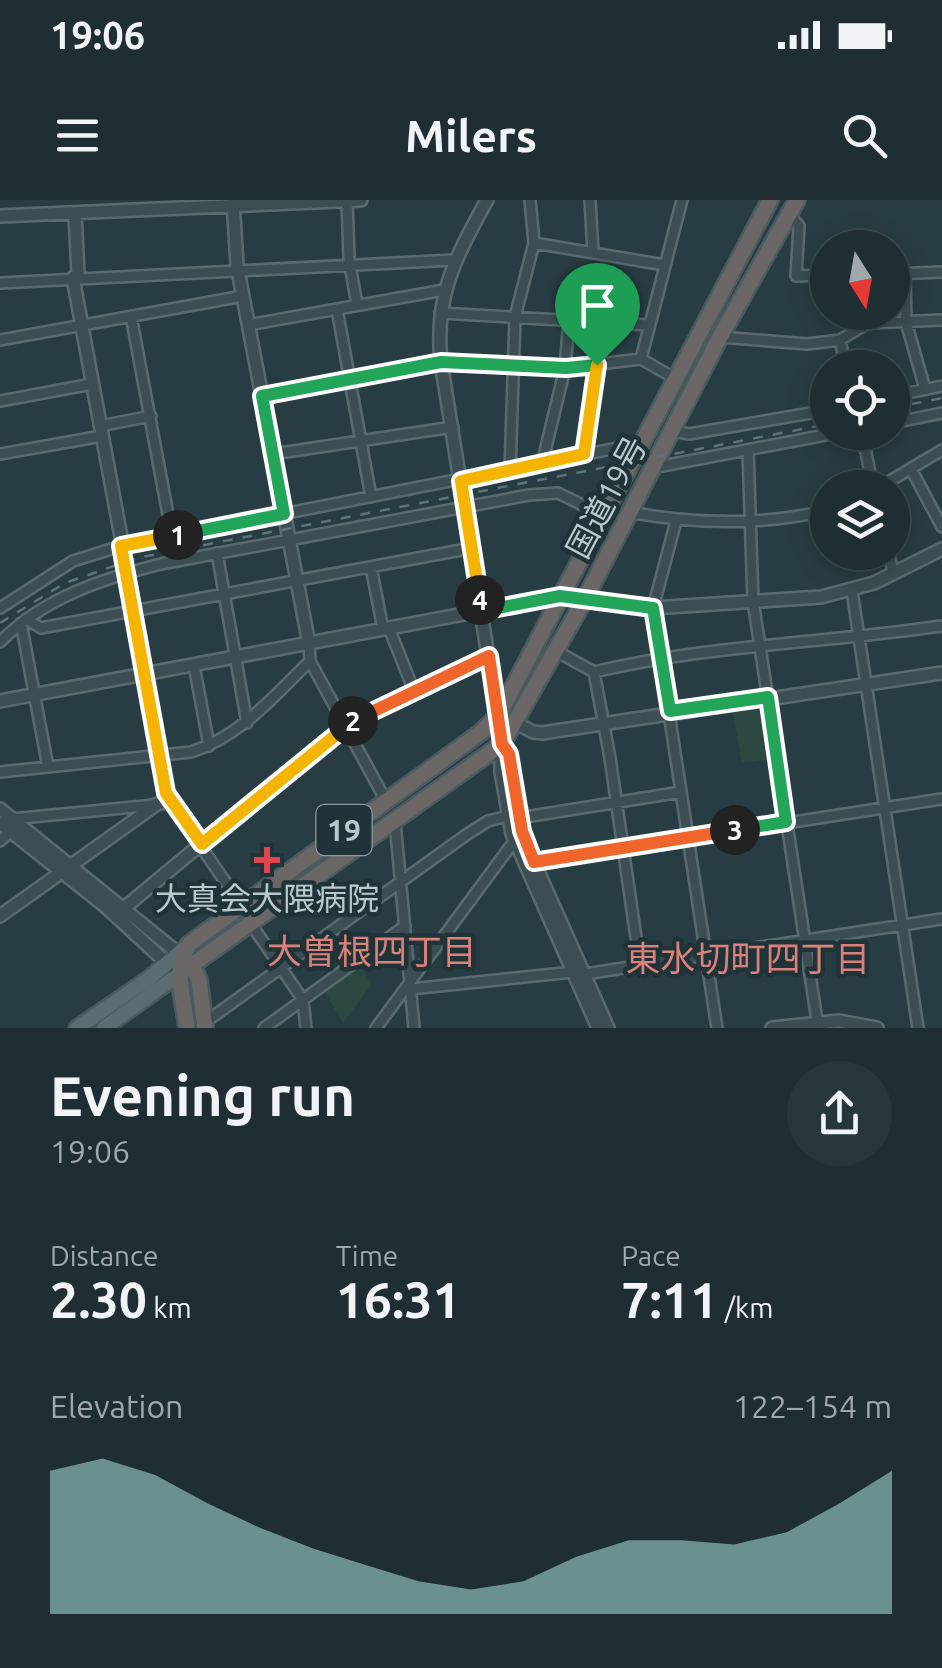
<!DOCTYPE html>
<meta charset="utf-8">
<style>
:root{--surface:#1e2e32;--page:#26363a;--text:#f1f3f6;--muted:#a1a8ac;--line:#3c4a4d;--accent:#8bbbb9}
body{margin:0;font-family:Ubuntu,"Noto Sans JP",sans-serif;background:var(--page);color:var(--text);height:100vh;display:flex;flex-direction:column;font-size:38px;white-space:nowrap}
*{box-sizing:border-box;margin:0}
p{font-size:32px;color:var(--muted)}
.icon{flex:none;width:55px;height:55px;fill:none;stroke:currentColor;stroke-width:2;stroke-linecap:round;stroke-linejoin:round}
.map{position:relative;height:828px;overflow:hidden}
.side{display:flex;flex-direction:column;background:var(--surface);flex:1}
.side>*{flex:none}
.needle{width:65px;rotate:169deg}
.fabs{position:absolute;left:810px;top:30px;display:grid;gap:20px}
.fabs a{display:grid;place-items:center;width:100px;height:100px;border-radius:50%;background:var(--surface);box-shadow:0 5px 25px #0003,0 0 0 2px var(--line);font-size:50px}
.pin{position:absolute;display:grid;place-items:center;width:85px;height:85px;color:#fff;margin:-102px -42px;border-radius:50% 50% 50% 0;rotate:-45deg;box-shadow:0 0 10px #0007}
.pin .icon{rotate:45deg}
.km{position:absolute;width:50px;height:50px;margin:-25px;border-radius:50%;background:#222;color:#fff;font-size:28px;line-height:50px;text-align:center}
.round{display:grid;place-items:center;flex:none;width:105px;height:105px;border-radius:52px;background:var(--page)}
.overview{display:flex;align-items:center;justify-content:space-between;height:170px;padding:0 50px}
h1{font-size:55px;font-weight:700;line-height:75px}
.stats{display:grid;grid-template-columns:repeat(3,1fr);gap:15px;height:170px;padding:10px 50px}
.stats div{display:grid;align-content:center}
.stats b{font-size:50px;font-weight:700}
.stats small{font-size:28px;font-weight:400}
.stats p{font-size:28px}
.chart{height:280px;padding:20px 50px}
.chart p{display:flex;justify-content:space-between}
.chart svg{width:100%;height:180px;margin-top:10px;fill:var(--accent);opacity:.7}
.status{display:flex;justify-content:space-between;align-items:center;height:70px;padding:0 50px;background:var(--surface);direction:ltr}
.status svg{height:28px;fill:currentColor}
header{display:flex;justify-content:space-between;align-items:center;height:130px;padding:0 50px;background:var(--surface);font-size:45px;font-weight:700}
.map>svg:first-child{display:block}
</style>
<div class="status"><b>19:06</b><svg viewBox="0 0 49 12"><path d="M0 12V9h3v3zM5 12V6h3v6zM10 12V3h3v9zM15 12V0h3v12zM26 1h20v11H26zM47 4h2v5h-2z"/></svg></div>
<header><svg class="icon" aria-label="menu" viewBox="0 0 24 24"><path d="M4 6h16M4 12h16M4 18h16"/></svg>Milers<svg class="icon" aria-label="search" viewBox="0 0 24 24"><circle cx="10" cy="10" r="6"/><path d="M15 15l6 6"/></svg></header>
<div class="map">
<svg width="942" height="828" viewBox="0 0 942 828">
<rect width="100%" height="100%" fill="#283d43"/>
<!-- green -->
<path fill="#2d4840" d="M766,503L774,559L742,563L732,508Z
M359,765L372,784L343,823L324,791Z"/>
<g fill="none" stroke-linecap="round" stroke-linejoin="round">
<!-- minor casing -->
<g stroke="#5a6b70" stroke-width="14">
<path id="minor" d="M347,0L349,59L357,105
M590,0L593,53
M789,14L799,26L796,76L828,75
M534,43L665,65
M905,73L906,122L925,189
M892,74L942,72
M0,83L454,60
M337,109L371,297
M440,113L649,125
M131,116L172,336
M248,125L444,90
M720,137L807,144L840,140L868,123L942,120
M0,140L243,96
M840,140L846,168
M641,159L682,0
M262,196L441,162L565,168L641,159L676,179
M892,196L942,186
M0,201L92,184
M892,223L942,213
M100,226L151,216
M672,231L689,234L828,210
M862,232L873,288
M748,250L753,401L818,827
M0,254L102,236
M273,254L453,227
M584,255L597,165
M542,264L565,168L569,120
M652,268L841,232
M911,269L942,327
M510,271L515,117L534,43L530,0
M878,288L942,250
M629,312C693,324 764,326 828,310
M676,321L653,408L717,828
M888,352L894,374
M217,353L247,523
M371,367L383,429
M852,391L918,828
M0,408L73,361L121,346L622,247L636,253
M26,419L41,428L472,348
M21,423L48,567
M389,428L414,491
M0,442C44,398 101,379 161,364L529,295L558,293L603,315
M556,451L594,472C707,445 826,443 942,426
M310,461L386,601
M194,465L209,546
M594,472L610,558L640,765
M0,572L191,552C241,536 273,497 310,461L309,444
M170,601L241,705
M519,618L681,592
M12,619L154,605
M395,622L414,828
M0,641L9,633
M534,662L942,599
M251,724L303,800L306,828
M585,774L942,719
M411,789L573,772
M204,823L466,635L488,621L508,616
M264,828L405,726
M376,828L515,640"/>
</g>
<!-- tertiary casing -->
<g stroke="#5a6b70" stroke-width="16">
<path id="tertiary" d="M233,0L237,65L309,444
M487,0C456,57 434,95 441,162L500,531L501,572L512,634L598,828
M0,16L361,0
M0,501L560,396L653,408L821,397L874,383L942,349
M516,523L533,532L542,533L942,473
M502,544L509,554L524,640L608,828
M0,609L183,757
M0,623L106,707L172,768
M124,708L345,525L489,455
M0,716L157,604L170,601L73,78L78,74L75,13
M772,828L839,821L877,828"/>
</g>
<!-- primary casing -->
<g stroke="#495a5f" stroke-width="19">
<path id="primary" d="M77,828L147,780L189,745
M104,828L188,768"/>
</g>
<!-- trunk casing -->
<g stroke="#495b60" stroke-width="20">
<path id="trunk" d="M187,828C184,797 172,772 189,744L480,533L498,516L770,0
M205,828L199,780L192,765L502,544L585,399L720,137L797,0"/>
</g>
<!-- minor -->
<use href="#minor" stroke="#3c4e53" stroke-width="9"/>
<!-- tertiary -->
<use href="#tertiary" stroke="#3c4e53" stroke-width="11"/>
<!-- primary -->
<use href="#primary" stroke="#5a6d73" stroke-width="14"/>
<!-- trunk -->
<use href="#trunk" stroke="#6a6766" stroke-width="15"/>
<!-- rail -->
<path stroke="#5e737a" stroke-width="2.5" stroke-dasharray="10 10" stroke-linecap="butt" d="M892,208L942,198
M0,423L65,383L137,358L828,224"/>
</g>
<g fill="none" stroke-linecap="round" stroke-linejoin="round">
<!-- split-1 casing -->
<g stroke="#fff" stroke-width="20">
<path id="split-1" d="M178,335L284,314L262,196L441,162L566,168L597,165"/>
</g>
<!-- split-2 casing -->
<g stroke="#fff" stroke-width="20">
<path id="split-2" d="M178,335L121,346L166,593L202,644L353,521"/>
</g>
<!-- split-3 casing -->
<g stroke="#fff" stroke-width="20">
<path id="split-3" d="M353,521L489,456L502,544L509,554L522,631L534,662L735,630"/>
</g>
<!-- split-4 casing -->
<g stroke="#fff" stroke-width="20">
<path id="split-4" d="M480,400L482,411L560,396L653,408L670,511L768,497L786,622L735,630"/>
</g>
<!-- split-5 casing -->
<g stroke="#fff" stroke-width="20">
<path id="split-5" d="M480,400L461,281L584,254L597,165"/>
</g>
<!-- split-1 -->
<use href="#split-1" stroke="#22a559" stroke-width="12"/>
<!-- split-2 -->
<use href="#split-2" stroke="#f5b400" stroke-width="12"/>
<!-- split-3 -->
<use href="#split-3" stroke="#f0652b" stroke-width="12"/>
<!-- split-4 -->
<use href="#split-4" stroke="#22a559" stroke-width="12"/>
<!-- split-5 -->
<use href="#split-5" stroke="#f5b400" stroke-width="12"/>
</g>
<!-- markers -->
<path fill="#e0444e" stroke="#203338" stroke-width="4" d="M262 645h10v10h10v10h-10v10h-10v-10h-10v-10h10z"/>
<g text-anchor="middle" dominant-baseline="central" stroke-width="9" stroke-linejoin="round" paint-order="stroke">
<!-- shield labels -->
<rect fill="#203338" stroke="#8b9ba0" stroke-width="2.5" x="316.5" y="605" width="55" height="50" rx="8"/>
<g font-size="30" font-weight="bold" fill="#b9c8cc">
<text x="344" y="630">19</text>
</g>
<!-- street labels -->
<g font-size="32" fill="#b9c8cc" stroke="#203338">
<text transform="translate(606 297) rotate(-62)">国道19号</text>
</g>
<!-- poi labels -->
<g font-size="32" fill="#b9c8cc" stroke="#203338">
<text x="267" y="698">大真会大隈病院</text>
</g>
<!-- neighbourhood labels -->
<g font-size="35" fill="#da817a" stroke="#203338">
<text x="372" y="751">大曽根四丁目</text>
<text x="748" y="758">東水切町四丁目</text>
</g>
</g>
</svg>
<div class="fabs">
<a><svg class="needle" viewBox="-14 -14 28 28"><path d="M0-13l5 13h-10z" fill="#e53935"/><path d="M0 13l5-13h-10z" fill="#a1a8ac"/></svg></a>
<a><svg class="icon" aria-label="locate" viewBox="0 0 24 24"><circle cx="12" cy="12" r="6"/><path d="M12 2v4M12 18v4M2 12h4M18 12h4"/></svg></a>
<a><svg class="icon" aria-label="layers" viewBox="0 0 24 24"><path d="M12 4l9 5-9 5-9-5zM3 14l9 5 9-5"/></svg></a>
</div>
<div class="pin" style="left:597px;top:165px;background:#1e9e55"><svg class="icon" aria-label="arrive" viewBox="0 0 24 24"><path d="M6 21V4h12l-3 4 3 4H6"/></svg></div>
<b class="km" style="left:178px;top:335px">1</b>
<b class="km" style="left:353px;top:521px">2</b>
<b class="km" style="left:735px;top:630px">3</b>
<b class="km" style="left:480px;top:400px">4</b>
</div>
<section class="side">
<div class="overview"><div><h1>Evening run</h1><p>19:06</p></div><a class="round"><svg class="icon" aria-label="share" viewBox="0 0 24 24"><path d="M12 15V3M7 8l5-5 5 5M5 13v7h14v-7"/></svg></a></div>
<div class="stats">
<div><p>Distance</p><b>2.30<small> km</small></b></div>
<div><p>Time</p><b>16:31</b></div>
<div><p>Pace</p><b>7:11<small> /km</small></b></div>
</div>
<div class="chart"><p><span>Elevation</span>122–154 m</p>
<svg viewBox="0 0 160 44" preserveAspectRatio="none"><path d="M0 44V9L10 6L20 10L30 17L40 23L50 28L60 32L70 36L80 38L90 36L100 30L110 26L120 26L130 27L140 24L150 17L160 9V44z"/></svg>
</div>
</section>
